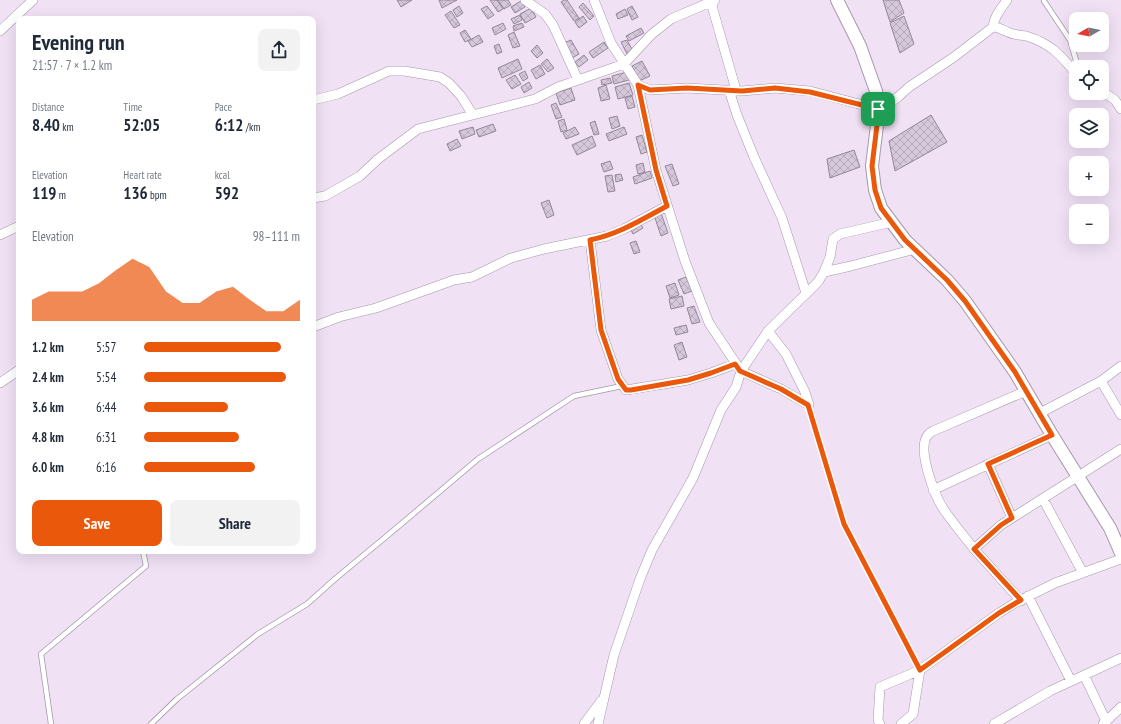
<!DOCTYPE html>
<meta charset="utf-8">
<style>
:root{--surface:#fff;--page:#f2f2f3;--text:#1f2937;--muted:#747a83;--accent:#ea580c}
body{margin:0;font-family:"PT Sans Narrow",sans-serif;background:var(--page);color:var(--text);height:100vh;display:flex;flex-direction:column;font-size:15px;white-space:nowrap}
*{box-sizing:border-box;margin:0}
p{font-size:13px;color:var(--muted)}
.icon{flex:none;width:22px;height:22px;fill:none;stroke:currentColor;stroke-width:2;stroke-linecap:round;stroke-linejoin:round}
.map{position:relative;flex:1;overflow:hidden}
.sheet{position:absolute;left:16px;top:16px;width:300px;height:538px;display:flex;flex-direction:column;background:var(--surface);border-radius:8px;box-shadow:0 4px 16px #0002}
.sheet>*{flex:none}
.needle{width:26px;rotate:261deg}
.fabs{position:absolute;left:1069px;top:12px;display:grid;gap:8px}
.fabs a{display:grid;place-items:center;width:40px;height:40px;border-radius:8px;background:var(--surface);box-shadow:0 4px 16px #0002;font-size:20px}
.pin{position:absolute;display:grid;place-items:center;width:34px;height:34px;color:#fff;margin:-17px;border-radius:8px;box-shadow:0 2px 6px #0006}
.round{display:grid;place-items:center;flex:none;width:42px;height:42px;border-radius:8px;background:var(--page)}
.summary{display:flex;align-items:center;justify-content:space-between;height:68px;padding:0 16px}
h1{font-size:22px;font-weight:700;line-height:30px}
.figures{display:grid;grid-template-columns:repeat(3,1fr);gap:6px;height:68px;padding:4px 16px}
.figures div{display:grid;align-content:center}
.figures b{font-size:17px;font-weight:700}
.figures small{font-size:11px;font-weight:400}
.figures p{font-size:11px}
.chart{height:112px;padding:8px 16px}
.chart p{display:flex;justify-content:space-between}
.chart svg{width:100%;height:72px;margin-top:4px;fill:var(--accent);opacity:.7}
.button{display:flex;gap:8px;margin-top:auto;padding:8px 16px}
.button a{flex:1;height:46px;border-radius:8px;background:var(--accent);color:#fff;font-size:16px;font-weight:700;line-height:46px;text-align:center}
.button a+a{background:var(--page);color:var(--text)}
ul{padding:0 16px;list-style:none;font-size:13px}
li{display:grid;grid-template-columns:64px 48px 1fr;align-items:center;height:30px}
li i{height:10px;border-radius:5px;background:var(--accent)}
.map>svg:first-child{display:block}
</style>
<div class="map">
<svg width="1121" height="724" viewBox="0 0 1121 724">
<defs>
<pattern id="building-cross-hatch" width="8" height="8" patternUnits="userSpaceOnUse"><rect width="8" height="8" fill="#d6c8db"/><path d="M0 0l8 8M0 8l8-8" fill="none" stroke="#b6aabb"/></pattern>
</defs>
<rect width="100%" height="100%" fill="#f0e1f5"/>
<!-- building -->
<path fill="url(#building-cross-hatch)" stroke="#95879a" d="M397,0H412L401,7Z
M439,0H457L442,8Z
M490,0H497L503,9L498,12Z
M498,0H508L511,5L504,9Z
M564,0H567L579,18L574,21L561,2Z
M883,0H899L904,13L890,22Z
M521,1L525,7L515,13L511,7Z
M583,3L594,16L590,20L579,7Z
M459,6L463,13L457,17L453,10Z
M487,6L494,15L488,19L481,9Z
M632,6L638,17L632,20L627,9Z
M531,8L536,17L525,23L520,14Z
M625,9L628,15L618,19L616,14Z
M451,11L460,25L454,28L445,15Z
M520,15L522,20L514,24L511,19Z
M583,16L587,22L579,28L575,22Z
M904,16L914,44L900,53L890,23Z
M503,23L506,29L495,35L492,28Z
M522,23L524,27L514,31L513,26Z
M641,28L644,33L629,41L626,36Z
M465,30L471,39L465,42L460,33Z
M514,32L520,46L513,48L508,35Z
M479,35L483,42L472,47L468,41Z
M571,40L579,54L572,58L564,43Z
M627,40L633,51L627,54L621,42Z
M604,42L608,48L593,58L589,52Z
M499,44L502,52L497,54L494,46Z
M537,45L543,53L537,58L531,51Z
M584,55L588,60L579,67L575,62Z
M518,59L522,69L502,78L498,68Z
M547,59L554,68L548,72L541,64Z
M642,61L650,76L639,81L632,66Z
M540,65L545,74L536,79L531,70Z
M525,71L528,78L523,81L519,74Z
M627,72L629,80L614,84L612,76Z
M515,75L521,84L512,89L506,80Z
M610,78L612,83L602,85L601,80Z
M529,82L532,88L524,93L521,87Z
M629,83L633,95L618,99L615,87Z
M606,85L610,99L601,101L598,88Z
M571,88L575,100L560,105L556,93Z
M632,96L635,107L628,109L625,98Z
M556,103L562,117L556,119L551,105Z
M931,115L947,142L895,171L889,141Z
M617,116L620,126L612,129L609,118Z
M564,119L567,130L561,132L558,121Z
M595,121L599,134L594,135L590,123Z
M493,124L496,131L479,137L476,130Z
M473,127L475,134L462,139L459,131Z
M575,127L579,134L566,139L563,133Z
M624,127L627,134L609,141L606,134Z
M642,135L647,152L641,154L636,137Z
M592,136L596,146L577,155L572,145Z
M457,139L461,146L450,151L447,144Z
M854,150L860,167L830,178L827,159Z
M610,161L613,169L604,172L601,164Z
M643,163L645,172L638,174L636,165Z
M672,164L679,184L673,186L665,166Z
M650,171L652,178L635,184L633,177Z
M621,174L623,180L616,182L615,175Z
M612,175L615,191L608,192L605,176Z
M549,200L554,215L547,218L541,203Z
M661,213L668,233L661,236L654,215Z
M640,223L643,228L633,234L630,228Z
M636,241L640,252L634,254L630,243Z
M686,277L692,291L684,294L678,280Z
M675,283L679,295L670,298L666,286Z
M682,296L684,306L671,309L669,299Z
M694,306L700,322L692,324L687,308Z
M686,325L688,332L676,335L674,328Z
M682,342L687,357L679,360L674,345Z"/>
<g fill="none" stroke-linecap="round" stroke-linejoin="round">
<!-- service casing -->
<g stroke="#a597aa" stroke-width="6">
<path id="service" d="M1044,1L1070,40L1078,67
M809,405L844,524L920,670
M51,724L41,654L146,566L143,551
M151,724L177,699L258,634L307,604L335,579L400,525L478,459L574,396L622,386"/>
</g>
<!-- minor casing -->
<g stroke="#a597aa" stroke-width="10">
<path id="minor" d="M525,0L545,14L553,25L578,80
M594,0L611,43L638,85L656,170L685,261L709,323L741,371L781,389L809,405
M714,1L712,6L736,90
M993,27C994,16 1001,9 1007,0
M0,31L33,0
M638,85L650,90L687,88L742,91L775,88L810,91L878,109L887,105L898,97L909,87L954,57L993,27C999,27 1002,30 1008,32C1013,35 1020,35 1026,36C1050,43 1061,55 1076,74
M729,90L737,115L754,157L782,218L806,293
M1102,91L1115,100L1121,109
M313,100L338,94L389,71H404L440,77L449,83L461,96L473,115
M313,198L325,196L360,176L378,159L418,129L535,99L558,87L624,64L652,34L671,19L715,0
M0,235L19,226
M590,240L601,330L618,379L626,390L688,380L711,373L735,364
M824,272L851,266L915,249
M313,327L339,317L376,308L454,280L472,277L511,258L544,249L607,236L624,229L667,206
M768,331L786,354L805,392L809,405
M1101,381L1121,415
M0,383L19,370
M1040,413L1101,381L1121,366
M988,464L1012,518
M933,490L1052,435
M1043,499L1083,573
M974,549C964,536 953,523 944,510C935,497 916,448 928,435C929,433 931,432 933,431L1026,391
M1028,596L1071,681
M1021,601L974,549L1001,525L1121,449
M1084,675L1106,721
M584,724L601,701
M598,724L614,655L640,579L652,550L693,478L721,410L736,387L741,371L768,331L818,282L824,272L830,257L833,239L840,234L892,222
M880,724L878,720L880,687L920,670L999,613L1015,603L1055,583L1121,559
M901,724L913,714L920,670
M994,724L1050,691L1121,658
M1103,724L1121,707"/>
</g>
<!-- tertiary casing -->
<g stroke="#a597aa" stroke-width="14">
<path id="tertiary" d="M837,0L860,46L876,91L878,117L872,166L875,190L881,208L905,240L947,280L965,301L1015,372L1052,435L1110,528L1121,553"/>
</g>
<!-- service -->
<use href="#service" stroke="#fff" stroke-width="4.5"/>
<!-- minor -->
<use href="#minor" stroke="#fff" stroke-width="9"/>
<!-- tertiary -->
<use href="#tertiary" stroke="#fff" stroke-width="12"/>
</g>
<g fill="none" stroke-linecap="round" stroke-linejoin="round">
<!-- route casing -->
<g stroke="#fff" stroke-width="8">
<path id="route" d="M638,85L650,90L687,88L742,91L775,88L810,92L878,109V117L872,166L875,190L881,208L905,240L947,280L965,301L1015,372L1052,435L988,464L1012,518L1001,525L974,549L1021,600L999,613L920,670L844,524L808,405L781,389L740,371L735,364L711,373L688,380L631,390H626L618,379L601,330L590,240C619,234 641,220 667,206L656,170Z"/>
</g>
<!-- route -->
<use href="#route" stroke="#ea580c" stroke-width="5"/>
</g>
</svg>
<div class="fabs">
<a><svg class="needle" viewBox="-14 -14 28 28"><path d="M0-13l5 13h-10z" fill="#e53935"/><path d="M0 13l5-13h-10z" fill="#747a83"/></svg></a>
<a><svg class="icon" aria-label="locate" viewBox="0 0 24 24"><circle cx="12" cy="12" r="6"/><path d="M12 2v4M12 18v4M2 12h4M18 12h4"/></svg></a>
<a><svg class="icon" aria-label="layers" viewBox="0 0 24 24"><path d="M12 4l9 5-9 5-9-5zM3 14l9 5 9-5"/></svg></a>
<a>+</a>
<a>−</a>
</div>
<div class="pin" style="left:878px;top:109px;background:#1e9e55"><svg class="icon" aria-label="arrive" viewBox="0 0 24 24"><path d="M6 21V4h12l-3 4 3 4H6"/></svg></div>
<section class="sheet">
<div class="summary"><div><h1>Evening run</h1><p>21:57 · 7 × 1.2 km</p></div><a class="round"><svg class="icon" aria-label="share" viewBox="0 0 24 24"><path d="M12 15V3M7 8l5-5 5 5M5 13v7h14v-7"/></svg></a></div>
<div class="figures">
<div><p>Distance</p><b>8.40<small> km</small></b></div>
<div><p>Time</p><b>52:05</b></div>
<div><p>Pace</p><b>6:12<small> /km</small></b></div>
</div>
<div class="figures">
<div><p>Elevation</p><b>119<small> m</small></b></div>
<div><p>Heart rate</p><b>136<small> bpm</small></b></div>
<div><p>kcal</p><b>592</b></div>
</div>
<div class="chart"><p><span>Elevation</span>98–111 m</p>
<svg viewBox="0 0 160 44" preserveAspectRatio="none"><path d="M0 44V31L10 26L20 26L30 26L40 21L50 13L60 6L70 11L80 26L90 33L100 33L110 26L120 23L130 31L140 38L150 38L160 31V44z"/></svg>
</div>
<ul>
<li><b>1.2 km</b>5:57<i style="width:88%"></i></li>
<li><b>2.4 km</b>5:54<i style="width:91%"></i></li>
<li><b>3.6 km</b>6:44<i style="width:54%"></i></li>
<li><b>4.8 km</b>6:31<i style="width:61%"></i></li>
<li><b>6.0 km</b>6:16<i style="width:71%"></i></li>
</ul>
<div class="button"><a>Save</a><a>Share</a></div>
</section>
</div>
